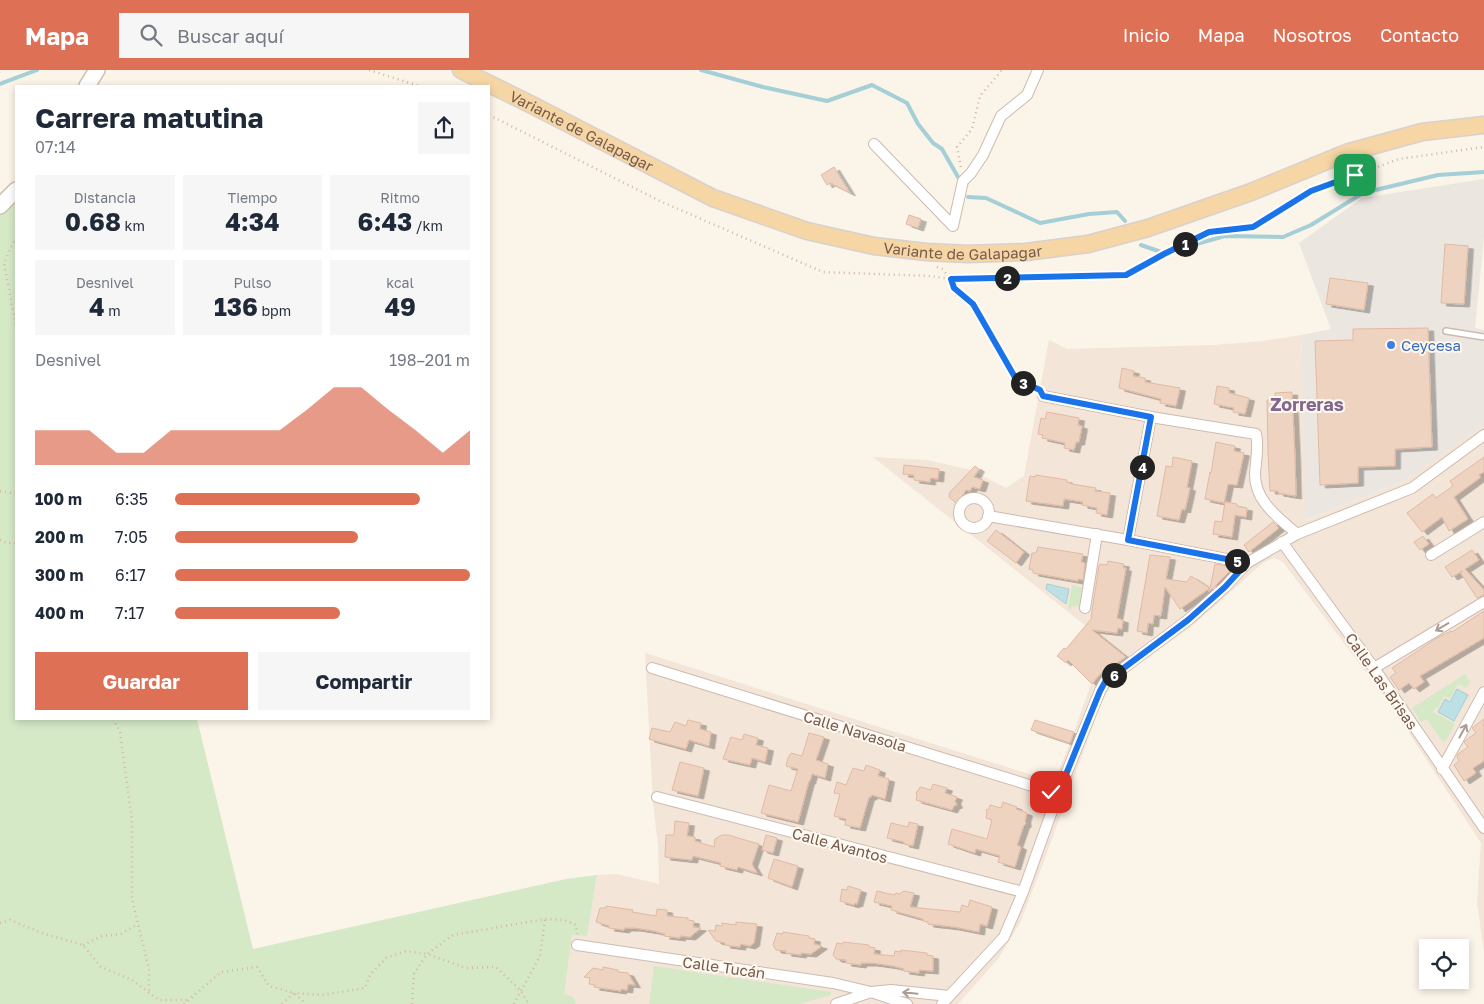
<!DOCTYPE html>
<html lang="es">
<meta charset="utf-8">
<style>
:root{--surface:#fff;--page:#f6f6f7;--text:#1f2937;--muted:#747a83;--accent:#de7055}
body{margin:0;font-family:"Golos Text",sans-serif;background:var(--page);color:var(--text);height:100vh;display:flex;flex-direction:column;font-size:19px;white-space:nowrap}
*{box-sizing:border-box;margin:0}
p{font-size:16px;color:var(--muted)}
.icon{flex:none;width:28px;height:28px;fill:none;stroke:currentColor;stroke-width:2;stroke-linecap:round;stroke-linejoin:round}
.map{position:relative;flex:1;overflow:hidden}
.sheet{position:absolute;left:15px;top:15px;width:475px;height:635px;display:flex;flex-direction:column;background:var(--surface);border-radius:0px;box-shadow:0 2px 8px #0003}
.sheet>*{flex:none}
.tools{position:absolute;left:1419px;top:869px;display:grid;gap:10px}
.tools a{display:grid;place-items:center;width:50px;height:50px;border-radius:0px;background:var(--surface);box-shadow:0 2px 8px #0003;font-size:25px}
.pin{position:absolute;display:grid;place-items:center;width:42px;height:42px;color:#fff;margin:-21px;border-radius:10px;box-shadow:0 2px 8px #0006}
.km{position:absolute;width:25px;height:25px;margin:-12px;border-radius:50%;background:#222;color:#fff;font-size:14px;line-height:25px;text-align:center}
.round{display:grid;place-items:center;flex:none;width:52px;height:52px;border-radius:0px;background:var(--page)}
.summary{display:flex;align-items:center;justify-content:space-between;height:85px;padding:0 20px}
h1{font-size:28px;font-weight:700;line-height:38px}
.metrics{display:grid;grid-template-columns:repeat(3,1fr);gap:8px;height:85px;padding:5px 20px}
.metrics div{display:grid;align-content:center;border-radius:0px;background:var(--page);text-align:center}
.metrics b{font-size:25px;font-weight:700}
.metrics small{font-size:14px;font-weight:400}
.metrics p{font-size:14px}
.chart{height:140px;padding:10px 20px}
.chart p{display:flex;justify-content:space-between}
.chart svg{width:100%;height:90px;margin-top:5px;fill:var(--accent);opacity:.7}
.primary-button{display:flex;gap:10px;margin-top:auto;padding:10px 20px}
.primary-button a{flex:1;height:58px;border-radius:0px;background:var(--accent);color:#fff;font-size:20px;font-weight:700;line-height:58px;text-align:center}
.primary-button a+a{background:var(--page);color:var(--text)}
ul{padding:0 20px;list-style:none;font-size:16px}
li{display:grid;grid-template-columns:80px 60px 1fr;align-items:center;height:38px}
li i{height:12px;border-radius:6px;background:var(--accent)}
header{display:flex;align-items:center;gap:30px;box-sizing:border-box;height:70px;padding:0 25px;background:var(--accent);color:#fff}
header strong{font-size:24px}
nav{display:flex;gap:28px;margin-inline-start:auto;font-size:18px}
.search{width:350px;height:45px;background:var(--page);display:flex;align-items:center;gap:12px;box-sizing:border-box;padding:0 18px;border-radius:0px;color:var(--muted);font-size:19px}
.map>svg:first-child{display:block}
</style>
<header>
<strong>Mapa</strong>
<div class="search"><svg class="icon" aria-label="search" viewBox="0 0 24 24"><circle cx="10" cy="10" r="6"/><path d="M15 15l6 6"/></svg>Buscar aquí</div>
<nav><a>Inicio</a><a>Mapa</a><a>Nosotros</a><a>Contacto</a></nav>
</header>
<div class="map">
<svg width="1484" height="934" viewBox="0 0 1484 934">
<defs>
<filter id="shadow"><feDropShadow dx="5.5" dy="3" stdDeviation="0" flood-color="#0004"/></filter>
</defs>
<rect width="100%" height="100%" fill="#fbf4e8"/>
<!-- residential -->
<path fill="#f3e5d7" d="M1301,265L1307,450L1406,410L1484,354V883L1477,832L1481,773L1392,637L1283,492L1274,488L1264,492L1191,557L1137,595L1110,617L1100,636L1044,791L1020,853L998,889L958,934H576L574,927L563,924L572,864L587,866L597,805L617,804L659,814L658,775L653,733L645,583L1054,712L1070,673L1091,614L1100,604L1125,587L873,387L927,390L971,400L1006,418L1024,406L1049,270L1067,279L1214,275L1263,271Z"/>
<!-- industrial -->
<path fill="#ece6e1" d="M1484,109V167L1475,258L1484,260V354L1406,410L1306,450L1301,265L1331,259L1299,173L1362,128Z"/>
<!-- green -->
<path fill="#d6e9c7" d="M16,127V649H197L253,879L566,809L597,805L587,866L572,865L564,924L574,927L576,934H0V142Z
M1072,515L1084,518L1081,537L1072,536L1070,540L1068,538Z
M1465,604L1470,612L1466,618L1458,614L1450,629L1444,626L1438,638L1436,637L1433,642L1455,654L1445,672L1441,670L1427,649L1421,652L1412,638Z
M654,896L831,922V925L799,934H649Z"/>
<!-- water -->
<path fill="#bde0e4" stroke="#a4cfd6" d="M1047,514L1069,519L1066,534L1046,519Z
M1457,619L1468,625L1454,651L1438,642L1445,629L1450,632Z"/>
<g fill="none" stroke-linecap="round" stroke-linejoin="round">
<!-- stream -->
<path stroke="#a4cfd6" stroke-width="4" d="M701,0L763,17L827,31L872,15L907,33L918,54L933,73L942,79L958,107
M0,14L37,0
M968,127L986,128L1040,153L1089,144L1117,142L1125,151
M1141,175L1164,183L1225,166L1283,167L1311,155L1363,123L1438,105L1484,102"/>
</g>
<!-- building -->
<path fill="#efd3c1" stroke="#e1b9a3" filter="url(#shadow)" d="M834,97L850,123L830,113L827,115L821,105Z
M909,145L921,149L918,158L906,154Z
M1445,174L1468,176L1464,234L1441,233Z
M1330,208L1368,213L1364,240L1326,234Z
M1428,258L1432,377L1395,379V396L1358,397V413L1320,415L1315,271L1353,270V259Z
M1122,298L1134,301L1133,306L1145,308V312L1180,318L1176,336L1160,333L1161,329L1119,318Z
M1217,316L1229,318V323L1249,328L1245,344L1233,342L1234,338L1214,334Z
M1292,322L1295,388L1296,426L1278,423V421H1270L1268,383L1267,330H1275V323Z
M1047,342L1079,348L1078,355L1082,356L1079,372H1076L1074,380L1064,378L1065,373L1042,368L1043,365L1038,364L1041,348L1045,349Z
M1216,372L1235,376L1234,381L1244,383L1237,415L1228,414L1224,433L1205,429L1210,402L1211,403Z
M1173,387L1192,391L1187,417L1190,418L1185,440L1182,439L1179,450L1157,446L1166,396L1172,397Z
M1484,387V402L1479,405L1481,407L1454,427L1468,449L1449,461L1442,447L1422,462L1407,443L1433,424L1436,428L1453,416L1450,411Z
M904,395L939,399L938,409L930,408V412L914,410V405L903,404Z
M975,396L979,399L974,407L983,410L980,419L972,417L970,421L966,420L957,434L949,427L950,422Z
M1036,405L1067,410V412L1072,414L1096,418L1095,421L1110,423L1107,445L1096,443L1097,438L1082,435L1083,432L1064,429L1063,436L1026,431L1030,406L1035,407Z
M1225,432L1237,434V436L1247,438L1246,447L1235,445L1232,467L1213,464L1215,451L1222,452Z
M1273,452L1279,458L1249,482L1244,475Z
M996,460L1024,482L1016,493L987,471Z
M1423,466L1429,474L1420,480L1414,472Z
M1038,477L1083,484L1081,492L1085,493L1083,510L1078,509V511L1033,503V500L1029,499L1032,483H1036Z
M1472,480L1479,490L1465,499L1484,520V525L1477,528L1460,502L1463,501L1452,507L1445,497Z
M1150,485L1170,487L1166,509L1187,512L1191,506L1210,518L1215,494L1234,497L1209,522L1210,518L1180,539L1165,517L1161,546L1154,545L1153,554L1148,553L1147,563L1137,561Z
M1108,491L1124,494L1123,498H1126L1117,548L1123,550L1122,559L1118,558L1117,563L1092,560L1126,587L1100,604L1092,614L1068,590L1066,593L1057,586L1064,578L1066,579L1092,548L1091,547L1099,496L1100,494L1107,495Z
M1484,541V568L1420,606L1424,612L1414,619L1409,613L1399,620L1390,607L1396,603L1392,598L1437,568L1451,561L1452,562Z
M1484,649V691L1473,698L1476,703L1464,711L1454,695L1459,691L1457,687L1458,684L1468,677L1464,672L1466,670L1476,663L1472,658Z
M688,650L701,653L700,659L711,662L709,676L689,670L686,679L649,669L652,658L670,662L675,652L686,656Z
M1035,650L1074,662L1070,673L1031,660Z
M809,663L824,667L816,690L828,694L825,708L812,704L810,711H809L798,752L761,743L769,715L791,721L798,699L786,696L788,688L791,683L802,686Z
M744,664L758,668L756,675L768,678L765,692L752,688L750,695L723,689L731,667L742,670Z
M680,692L704,698L698,726L672,720Z
M866,695L880,700L878,706L889,709L885,729L872,725L871,727H869L860,758L845,755L846,749L834,746L840,724L834,723L837,712L846,715L853,698L864,701Z
M933,714L947,718L945,723L957,727L955,731L957,735L954,736L952,740L916,730L917,725L916,722L918,721L920,717L931,720Z
M1003,732L1017,737L1016,739L1027,743L1025,751L1026,754L1024,755L1017,775L1021,777L1015,797L998,792L1000,786L976,779L975,783L948,774L952,759L987,769L992,750L986,748L987,743L986,740L989,739L990,735L1001,738Z
M675,751L689,753L687,766L695,767V771L714,777L715,769L722,765H728L759,774L752,794L757,803L738,797L737,800L720,796L721,793L693,786L692,790L665,787L666,765H674Z
M909,752L918,754L913,776L904,774V772L887,768L891,753L908,757Z
M766,765L777,768L773,783L762,780Z
M774,789L798,796L792,817L768,808Z
M848,816L861,820L857,834L855,833L854,835L840,831L842,819L847,820Z
M877,821L895,825L896,823L899,824L904,821L914,823L910,837L960,842L962,835L968,837L970,830L992,837L987,856L980,854L979,862L954,857L928,854V852L923,851V849L891,840L892,836L874,832Z
M606,836L633,840L632,842L656,846L657,839L667,840V846L688,848V850L694,851L693,857L701,858L690,867L680,866V868L664,866L665,864L654,861L635,858H625L624,860L609,858V856L596,852L600,838H606Z
M736,852L757,854L754,873L750,876L741,874L740,877L725,875V873L716,871L708,860L715,861L716,855L722,856V853L736,855Z
M783,862L809,866V868L815,869L814,874L822,876L811,884L801,883V885L786,883V881L776,880L773,875L777,863L783,864Z
M843,872L869,875V877L875,878L874,884L894,886L895,881L901,882V880L927,883V885L933,886V901L919,900V903L904,901V899L893,896L872,893H861V895L846,893V890L836,889L833,885L837,873L843,874Z
M603,897L618,900V902L628,903L635,915L628,914L627,920L621,919V921L594,917L595,915L589,914L590,908L584,907L593,898L603,900Z"/>
<g fill="none" stroke-linecap="round" stroke-linejoin="round">
<!-- service casing -->
<g stroke="#cdbbaf" stroke-width="8">
<path id="service" d="M1446,261L1484,267"/>
</g>
<!-- minor casing -->
<g stroke="#cdbbaf" stroke-width="12">
<path id="minor" d="M874,74L953,156L963,111L971,103L983,85L1001,46L1027,25L1038,0
M1043,326L1151,347L1256,364C1259,376 1256,390 1255,403C1254,431 1278,447 1297,464
M959 443a15 15 0 1 1 30 0a15 15 0 1 1-30 0Z
M988,446L1128,470L1247,493
M1128,470L1151,347
M1282,472L1374,598L1484,758
M1431,485L1484,452
M1085,538L1097,464
M652,598L1058,724
M1374,598L1484,532
M1442,699L1484,622
M657,727L1023,822
M577,875L833,913L871,922L907,934
M836,934L871,922L891,920L949,926
M942,934L1004,867L1023,822L1058,724L1100,621L1105,612L1188,550L1225,517L1247,493L1297,464L1412,418L1484,365"/>
</g>
<!-- secondary casing -->
<g stroke="#d2bdaf" stroke-width="18">
<path id="secondary" d="M87,16L97,0
M0,136L16,120"/>
</g>
<!-- primary casing -->
<g stroke="#d8d1cd" stroke-width="19">
<g id="primary">
<path id="s1" d="M461,0L532,35L713,128L807,161L874,176L926,182L968,184L1026,182L1088,174L1148,158L1251,122L1346,83L1422,62L1484,55"/>
</g>
</g>
<!-- path -->
<path stroke="#d5b6a4" stroke-width="2.5" stroke-dasharray="1 4" stroke-linecap="butt" d="M369,0L419,16
M489,45L662,132L823,202L930,206L951,209L1126,205L1164,183L1209,162L1253,157L1311,121L1399,89L1484,77
M961,97L957,77L972,59L980,26L1002,0
M16,167L4,193L16,256
M937,197L942,199L951,209L954,218L973,234L1016,309L1037,319
M0,421L16,424
M0,470L7,473H16
M113,649L120,662L132,750V829L149,899V923
M0,853L10,850L45,864L83,875L101,897L132,910L159,930H188
M83,875L102,866L121,864L138,854
M184,934L221,902L257,897L269,916L294,923L306,934
M282,934L294,923L322,925L365,918L370,905L386,888L406,881L427,884L466,898L496,897L520,920L529,934
M412,934L414,904L427,884L453,865L545,849L564,850L576,855L577,864
M514,934L540,886L545,849"/>
<!-- service -->
<use href="#service" stroke="#fff" stroke-width="5"/>
<!-- minor -->
<use href="#minor" stroke="#fff" stroke-width="10"/>
<!-- secondary -->
<use href="#secondary" stroke="#fff" stroke-width="15"/>
<!-- primary -->
<use href="#primary" stroke="#f6d6a5" stroke-width="16"/>
</g>
<!-- one-way arrows -->
<defs><path id="oneway-shaft" d="M-6 0H5M1.5-3L5.5 0L1.5 3" fill="none" stroke-width="1.6" stroke-linecap="round" stroke-linejoin="round" transform="scale(1.25)"/></defs>
<g stroke="#ac9c94">
<use href="#oneway-shaft" transform="translate(1442 557) rotate(149)"/>
<use href="#oneway-shaft" transform="translate(1463 661) rotate(-61)"/>
<use href="#oneway-shaft" transform="translate(910 923) rotate(-174)"/>
</g>
<g fill="none" stroke-linecap="round" stroke-linejoin="round">
<!-- route casing -->
<g stroke="#fff" stroke-width="10">
<path id="route" d="M1051,722L1058,724L1100,621L1105,612L1188,550L1225,517L1247,493L1128,470L1151,347L1043,326L1040,320L1016,309L973,234L954,218L951,209L1126,205L1164,184L1209,162L1253,157L1311,121L1355,105"/>
</g>
<!-- route -->
<use href="#route" stroke="#1a73e8" stroke-width="6"/>
</g>
<!-- markers -->
<circle fill="#3f7fe0" stroke="#fef8ef" stroke-width="2" cx="1391" cy="275" r="5"/>
<g text-anchor="middle" dominant-baseline="central" stroke-width="4" stroke-linejoin="round" paint-order="stroke">
<!-- street labels -->
<g font-size="15" fill="#755a4d" stroke="#fef8ef">
<text stroke="none"><textPath href="#s1" startOffset="135">Variante de Galapagar</textPath></text>
<text stroke="none"><textPath href="#s1" startOffset="540">Variante de Galapagar</textPath></text>
<text transform="translate(1382 611) rotate(55)">Calle Las Brisas</text>
<text transform="translate(855 661) rotate(17)">Calle Navasola</text>
<text transform="translate(840 775) rotate(15)">Calle Avantos</text>
<text transform="translate(724 897) rotate(8)">Calle Tucán</text>
</g>
<!-- shop labels -->
<g font-size="15" fill="#366cbe" stroke="#fef8ef" text-anchor="start">
<text x="1401" y="275">Ceycesa</text>
</g>
<!-- quarter labels -->
<g font-size="18" font-weight="bold" fill="#816690" stroke="#fef8ef">
<text x="1307" y="334">Zorreras</text>
</g>
</g>
</svg>
<div class="tools">
<a><svg class="icon" aria-label="locate" viewBox="0 0 24 24"><circle cx="12" cy="12" r="6"/><path d="M12 2v4M12 18v4M2 12h4M18 12h4"/></svg></a>
</div>
<div class="pin" style="left:1355px;top:105px;background:#1e9e55"><svg class="icon" aria-label="arrive" viewBox="0 0 24 24"><path d="M6 21V4h12l-3 4 3 4H6"/></svg></div>
<div class="pin" style="left:1051px;top:722px;background:#d93025"><svg class="icon" aria-label="check" viewBox="0 0 24 24"><path d="M5 12l5 5 9-10"/></svg></div>
<b class="km" style="left:1185px;top:174px">1</b>
<b class="km" style="left:1007px;top:208px">2</b>
<b class="km" style="left:1023px;top:313px">3</b>
<b class="km" style="left:1142px;top:397px">4</b>
<b class="km" style="left:1237px;top:491px">5</b>
<b class="km" style="left:1114px;top:605px">6</b>
<section class="sheet">
<div class="summary"><div><h1>Carrera matutina</h1><p>07:14</p></div><a class="round"><svg class="icon" aria-label="share" viewBox="0 0 24 24"><path d="M12 15V3M7 8l5-5 5 5M5 13v7h14v-7"/></svg></a></div>
<div class="metrics">
<div><p>Distancia</p><b>0.68<small> km</small></b></div>
<div><p>Tiempo</p><b>4:34</b></div>
<div><p>Ritmo</p><b>6:43<small> /km</small></b></div>
</div>
<div class="metrics">
<div><p>Desnivel</p><b>4<small> m</small></b></div>
<div><p>Pulso</p><b>136<small> bpm</small></b></div>
<div><p>kcal</p><b>49</b></div>
</div>
<div class="chart"><p><span>Desnivel</span>198–201 m</p>
<svg viewBox="0 0 160 44" preserveAspectRatio="none"><path d="M0 44V27L10 27L20 27L30 38L40 38L50 27L60 27L70 27L80 27L90 27L100 17L110 6L120 6L130 17L140 27L150 38L160 27V44z"/></svg>
</div>
<ul>
<li><b>100 m</b>6:35<i style="width:83%"></i></li>
<li><b>200 m</b>7:05<i style="width:62%"></i></li>
<li><b>300 m</b>6:17<i style="width:100%"></i></li>
<li><b>400 m</b>7:17<i style="width:56%"></i></li>
</ul>
<div class="primary-button"><a>Guardar</a><a>Compartir</a></div>
</section>
</div>
